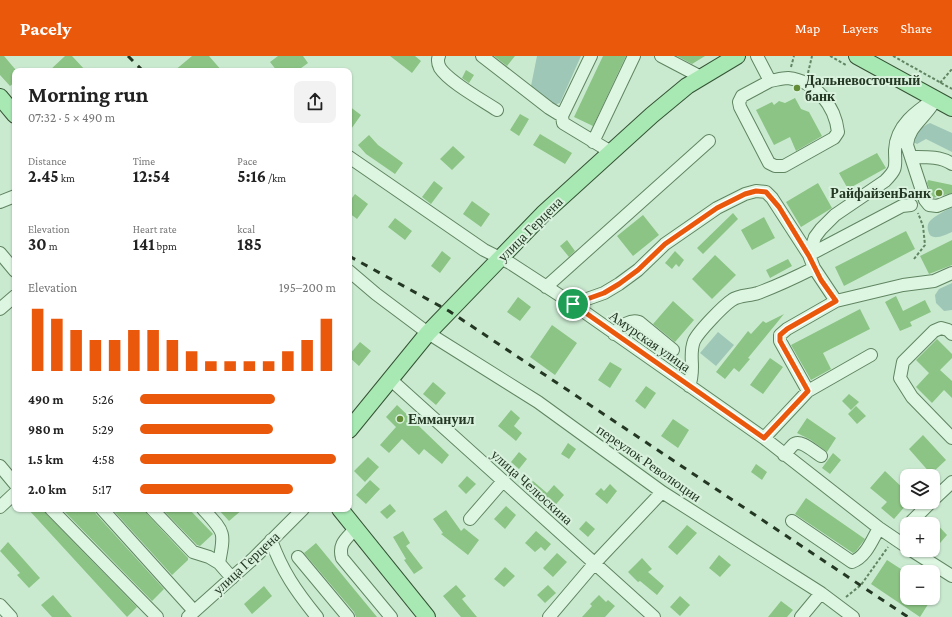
<!DOCTYPE html>
<meta charset="utf-8">
<style>
:root{--surface:#fff;--page:#f2f2f2;--text:#222;--muted:#767676;--accent:#ea580c}
body{margin:0;font-family:"Crimson Pro",serif;background:var(--page);color:var(--text);height:100vh;display:flex;flex-direction:column;font-size:15px;white-space:nowrap}
*{box-sizing:border-box;margin:0}
p{font-size:13px;color:var(--muted)}
.icon{flex:none;width:22px;height:22px;fill:none;stroke:currentColor;stroke-width:2;stroke-linecap:round;stroke-linejoin:round}
.map{position:relative;flex:1;overflow:hidden}
.details{position:absolute;left:12px;top:12px;width:340px;height:444px;display:flex;flex-direction:column;background:var(--surface);border-radius:8px;box-shadow:0 1px 3px #0004}
.details>*{flex:none}
.buttons{position:absolute;left:900px;top:413px;display:grid;gap:8px}
.buttons a{display:grid;place-items:center;width:40px;height:40px;border-radius:8px;background:var(--surface);box-shadow:0 1px 3px #0004;font-size:20px}
.pin{position:absolute;display:grid;place-items:center;width:34px;height:34px;color:#fff;margin:-17px;border:2px solid #fff;border-radius:50%;box-shadow:0 1px 4px #0007}
.round{display:grid;place-items:center;flex:none;width:42px;height:42px;border-radius:8px;background:var(--page)}
.summary{display:flex;align-items:center;justify-content:space-between;height:68px;padding:0 16px}
h1{font-size:22px;font-weight:700;line-height:30px}
.metrics{display:grid;grid-template-columns:repeat(3,1fr);gap:6px;height:68px;padding:4px 16px}
.metrics div{display:grid;align-content:center}
.metrics b{font-size:17px;font-weight:700}
.metrics small{font-size:11px;font-weight:400}
.metrics p{font-size:11px}
.chart{height:112px;padding:8px 16px}
.chart p{display:flex;justify-content:space-between}
.chart svg{width:100%;height:72px;margin-top:4px;stroke:var(--accent);stroke-width:6}
ul{padding:0 16px;list-style:none;font-size:13px}
li{display:grid;grid-template-columns:64px 48px 1fr;align-items:center;height:30px}
li i{height:10px;border-radius:5px;background:var(--accent)}
header{display:flex;align-items:center;gap:24px;box-sizing:border-box;height:56px;padding:0 20px;background:var(--accent);color:#fff}
header strong{font-size:19px}
nav{display:flex;gap:22px;margin-inline-start:auto;font-size:14px}
.map>svg:first-child{display:block}
</style>
<header>
<strong>Pacely</strong>
<nav><a>Map</a><a>Layers</a><a>Share</a></nav>
</header>
<div class="map">
<svg width="952" height="561" viewBox="0 0 952 561">
<rect width="100%" height="100%" fill="#caead0"/>
<!-- green -->
<path fill="#9fc7b7" d="M537,0H581L560,47L554,49L531,30Z
M930,67L952,77V96L926,83L917,88L913,86C913,78 923,70 930,67Z
M952,151V176C945,179 930,187 928,174C927,171 928,167 930,165C936,159 945,155 952,151Z
M952,227V254L944,255L936,247L935,239L939,233Z
M718,276L734,289L716,310L700,297Z"/>
<!-- building -->
<path fill="#8bc484" d="M0,0H4L15,13V26L10,30L0,19Z
M65,0H72L86,15H49Z
M192,0H209L222,15H174Z
M278,0H303L308,7L297,15H277L270,6Z
M390,0H415L421,5L412,17Z
M494,0H515L507,10Z
M603,0H626L593,70L574,61Z
M677,0H705L692,8Z
M466,14L474,19L469,27L462,22Z
M795,42L801,53L809,56L822,80L796,95L790,81L774,89L756,54L772,46L774,49L779,45L785,47Z
M349,50L361,59L349,76Z
M520,58L529,63L519,80L510,74Z
M540,78L572,97L565,108L533,89Z
M369,79L378,89L403,107L395,118L366,98L358,89Z
M453,90L465,101L452,114L440,103Z
M877,97L886,112L848,133L839,117Z
M928,124L952,129V137L933,142L927,127Z
M434,125L443,132L431,148L422,141Z
M818,127L832,152L801,171L786,146Z
M355,138L368,148L357,163L349,157V146Z
M472,145L490,158L481,171L463,158Z
M733,157L738,163L703,198L697,192Z
M643,159L659,179L633,200L617,180Z
M764,161L775,182L752,194L741,174Z
M395,162L412,175L405,184L388,171Z
M906,175L915,193L844,230L835,211Z
M567,184L575,195L569,201L560,190Z
M952,184V209L929,218L920,200Z
M442,195L451,202L440,217L431,210Z
M675,195L684,204L679,211L676,208L672,213L665,207Z
M715,199L736,219L712,243L692,223Z
M788,203L792,210L770,222L766,214Z
M896,240L903,255L925,244L931,256L910,266L912,270L900,275L885,246Z
M518,241L531,251L520,265L507,256Z
M673,245L694,264L675,286L653,268Z
M860,253L870,273L823,297L831,313L811,324L791,289Z
M784,258L748,302L750,303L739,316L734,312L725,323L716,316L748,275L751,278L763,265L766,267Z
M552,269L577,287L555,319L530,301Z
M937,283L952,298V302L940,314L952,325V342L944,334L932,347L916,331L929,317L916,304Z
M360,286L371,295L359,310L349,301V299Z
M770,302L783,311L763,338L750,329Z
M610,306L622,313L610,332L598,324Z
M433,326L446,337L436,349L423,338Z
M646,330L656,337L645,353L635,345Z
M849,338L859,346L851,354L842,345Z
M397,349L449,399L442,408L424,393L419,399L402,383L389,397L380,389L396,371L386,361Z
M856,350L866,360L857,368L848,358Z
M511,354L520,362L514,370L522,377L516,385L498,370Z
M807,362L836,382L827,396L811,384L797,377Z
M673,363L689,374L678,392L661,380Z
M923,379L946,404L931,418L909,393Z
M568,387L576,393L569,403L561,398Z
M519,396L527,403L519,413L511,406Z
M833,397L841,404L830,418L822,412Z
M368,401L379,411L365,426L354,415Z
M756,408L767,416L762,424L751,416Z
M885,415L907,436V448L894,463L881,452L887,446L870,432Z
M467,420L476,428L466,438L458,430Z
M370,424L380,433L366,448L356,439Z
M533,425L547,437L554,429L564,439L551,454L527,431Z
M610,428L617,435L607,448L595,438L601,432L604,435Z
M806,442L865,483L856,495L853,497L795,458Z
M390,448L396,455L387,463L380,456Z
M506,450L516,459L505,473L494,463Z
M28,453H44L46,458L137,551L127,561Z
M62,453H95L96,458L164,533L152,545Z
M112,453H145L147,458L188,502V504L172,519Z
M162,453H189L213,478L200,490L197,489Z
M218,453H243L229,465Z
M446,454L461,475L464,472L479,484L468,499L441,478L443,477L433,463Z
M933,464L947,479L940,487L933,480Z
M586,465L595,473L588,481L579,473Z
M687,469L697,477L677,499L668,491Z
M403,475L410,487L406,490L423,512L414,518L404,504L406,503L393,481Z
M536,475L551,488L545,495L541,491L535,496L525,487Z
M8,486L40,522L29,532L17,519L20,517L0,495Z
M316,487L377,561H356L354,556L304,497Z
M557,497L567,506L553,521L543,512Z
M719,499L731,509L720,521L709,512Z
M642,502L652,513L648,516L664,530L657,539L640,525L638,526L628,516Z
M887,504L907,517V542H932L920,561L871,528Z
M505,511L515,520L504,531L494,523Z
M456,529L466,540L462,543L477,561H461L443,540Z
M548,529L556,537L545,547L537,539Z
M264,530L272,540L252,558L244,548Z
M53,539L72,561H52L41,549Z
M599,539L606,546L608,544L615,550L605,561H582L592,550L590,548Z
M680,540L690,549L680,560L670,551Z
M781,545L793,554L787,561H768Z"/>
<g fill="none" stroke-linecap="round" stroke-linejoin="round">
<!-- minor casing -->
<g stroke="#608561" stroke-width="14">
<path id="minor" d="M439,0C437,4 438,8 440,12C449,26 482,44 497,54
M482,0L549,52L562,60
M591,0L562,60L563,67L611,96
M661,0L701,21
M757,0L770,25L742,40L739,46L740,51L769,107L775,110H784L834,82L838,76C835,50 816,25 788,22C782,22 776,24 770,25
M932,49C923,63 908,72 907,89L925,144L929,149L937,150L952,144
M593,86L634,0
M349,101L484,194L510,207L573,248L764,382L879,472L907,491
M911,101C924,101 941,100 952,108
M0,146L15,140
M0,197L15,215
M814,212L836,245L903,229L934,225L952,217
M349,215L376,238L428,277L538,346L662,436L821,537L853,561
M546,231L709,85
M573,248L604,237L619,228L638,214L665,188L717,152L745,138L756,135L766,136L772,142L809,199L902,150L911,149
M0,253L15,240
M614,278C622,271 628,263 639,266L673,294
M952,278L948,274L941,272L934,275L903,306L900,322L912,341L952,382
M390,323L654,561
M689,330C696,313 688,300 694,285C698,276 723,250 732,244C739,239 749,240 758,237C777,230 796,221 814,212L809,199L815,181L821,173L835,159L885,125C898,112 895,111 895,94C896,69 917,55 936,42
M808,335L780,285V279L787,273L836,245
M764,382L808,335L871,299
M784,399C787,396 790,392 793,389C800,382 814,396 821,400
M0,410L15,428
M933,444L952,426
M0,451L15,437
M51,453L157,561
M102,453L194,555
M152,453L193,496L209,501L219,507L232,522
M203,453C225,477 225,475 219,507
M470,463L503,425
M792,465L852,506C866,501 872,484 879,472
M909,468L931,446
M355,473C346,483 338,488 342,502L391,561
M271,484C282,515 296,535 317,561
M911,494L952,520
M298,501L348,561
M0,549L11,561
M188,561L254,502L303,453
M549,561L594,508L662,436
M801,561L821,537"/>
</g>
<!-- major casing -->
<g stroke="#355334" stroke-width="18">
<path id="major" d="M857,0L952,52
M0,41L15,59
M349,374L428,277L543,158L652,59L687,30L737,0
M340,453L427,561"/>
</g>
<!-- path -->
<path stroke="#608561" stroke-width="2" stroke-dasharray="3 2" stroke-linecap="butt" d="M830,0L846,9
M893,0L952,33
M791,11L794,0
M808,17L812,0
M940,27L952,13
M914,203L925,189L923,170L918,157
M846,541L861,529L888,491"/>
<!-- minor -->
<use href="#minor" stroke="#ddf6e1" stroke-width="12"/>
<!-- major -->
<use href="#major" stroke="#a7e8b3" stroke-width="16"/>
<!-- rail -->
<path stroke="#233722" stroke-width="3" stroke-dasharray="7 7" stroke-linecap="butt" d="M128,0L143,15
M349,200L449,255L908,561"/>
</g>
<g fill="none" stroke-linecap="round" stroke-linejoin="round">
<!-- route casing -->
<g stroke="#fff" stroke-width="8">
<path id="route" d="M756,135L766,136L779,151L809,200L821,224L836,245L787,273L780,279V285L808,335L764,382L573,248L604,237L619,228L638,214L665,188L717,152L745,138Z"/>
</g>
<!-- route -->
<use href="#route" stroke="#ea580c" stroke-width="5"/>
</g>
<!-- markers -->
<g fill="#648d37" stroke="#d9f2de" stroke-width="1.5">
<circle cx="797" cy="32" r="4"/>
<circle cx="939" cy="137" r="4"/>
<circle cx="400" cy="363" r="4"/>
</g>
<g text-anchor="middle" dominant-baseline="central" stroke-width="4" stroke-linejoin="round" paint-order="stroke">
<!-- poi labels -->
<g font-size="14" font-weight="bold" fill="#233722" stroke="#d9f2de" text-anchor="start">
<text x="805" y="24">Дальневосточный<tspan x="805" dy="16">банк</tspan></text>
<text x="931" y="137" text-anchor="end">РайфайзенБанк</text>
<text x="408" y="363">Еммануил</text>
</g>
<!-- street labels -->
<g font-size="14" fill="#233722" stroke="#d9f2de">
<text transform="translate(530 173) rotate(-45)">улица Герцена</text>
<text transform="translate(650 285) rotate(35)">Амурская улица</text>
<text transform="translate(649 407) rotate(35)">переулок Революции</text>
<text transform="translate(532 431) rotate(42)">улица Челюскина</text>
<text transform="translate(246 507) rotate(-43)">улица Герцена</text>
</g>
</g>
</svg>
<div class="buttons">
<a><svg class="icon" aria-label="layers" viewBox="0 0 24 24"><path d="M12 4l9 5-9 5-9-5zM3 14l9 5 9-5"/></svg></a>
<a>+</a>
<a>−</a>
</div>
<div class="pin" style="left:573px;top:248px;background:#1e9e55"><svg class="icon" aria-label="arrive" viewBox="0 0 24 24"><path d="M6 21V4h12l-3 4 3 4H6"/></svg></div>
<section class="details">
<div class="summary"><div><h1>Morning run</h1><p>07:32 · 5 × 490 m</p></div><a class="round"><svg class="icon" aria-label="share" viewBox="0 0 24 24"><path d="M12 15V3M7 8l5-5 5 5M5 13v7h14v-7"/></svg></a></div>
<div class="metrics">
<div><p>Distance</p><b>2.45<small> km</small></b></div>
<div><p>Time</p><b>12:54</b></div>
<div><p>Pace</p><b>5:16<small> /km</small></b></div>
</div>
<div class="metrics">
<div><p>Elevation</p><b>30<small> m</small></b></div>
<div><p>Heart rate</p><b>141<small> bpm</small></b></div>
<div><p>kcal</p><b>185</b></div>
</div>
<div class="chart"><p><span>Elevation</span>195–200 m</p>
<svg viewBox="0 0 160 44" preserveAspectRatio="none"><path d="M5 44V6M15 44V12M25 44V19M35 44V25M45 44V25M55 44V19M65 44V19M75 44V25M85 44V32M95 44V38M105 44V38M115 44V38M125 44V38M135 44V32M145 44V25M155 44V12"/></svg>
</div>
<ul>
<li><b>490 m</b>5:26<i style="width:69%"></i></li>
<li><b>980 m</b>5:29<i style="width:68%"></i></li>
<li><b>1.5 km</b>4:58<i style="width:100%"></i></li>
<li><b>2.0 km</b>5:17<i style="width:78%"></i></li>
</ul>
</section>
</div>
